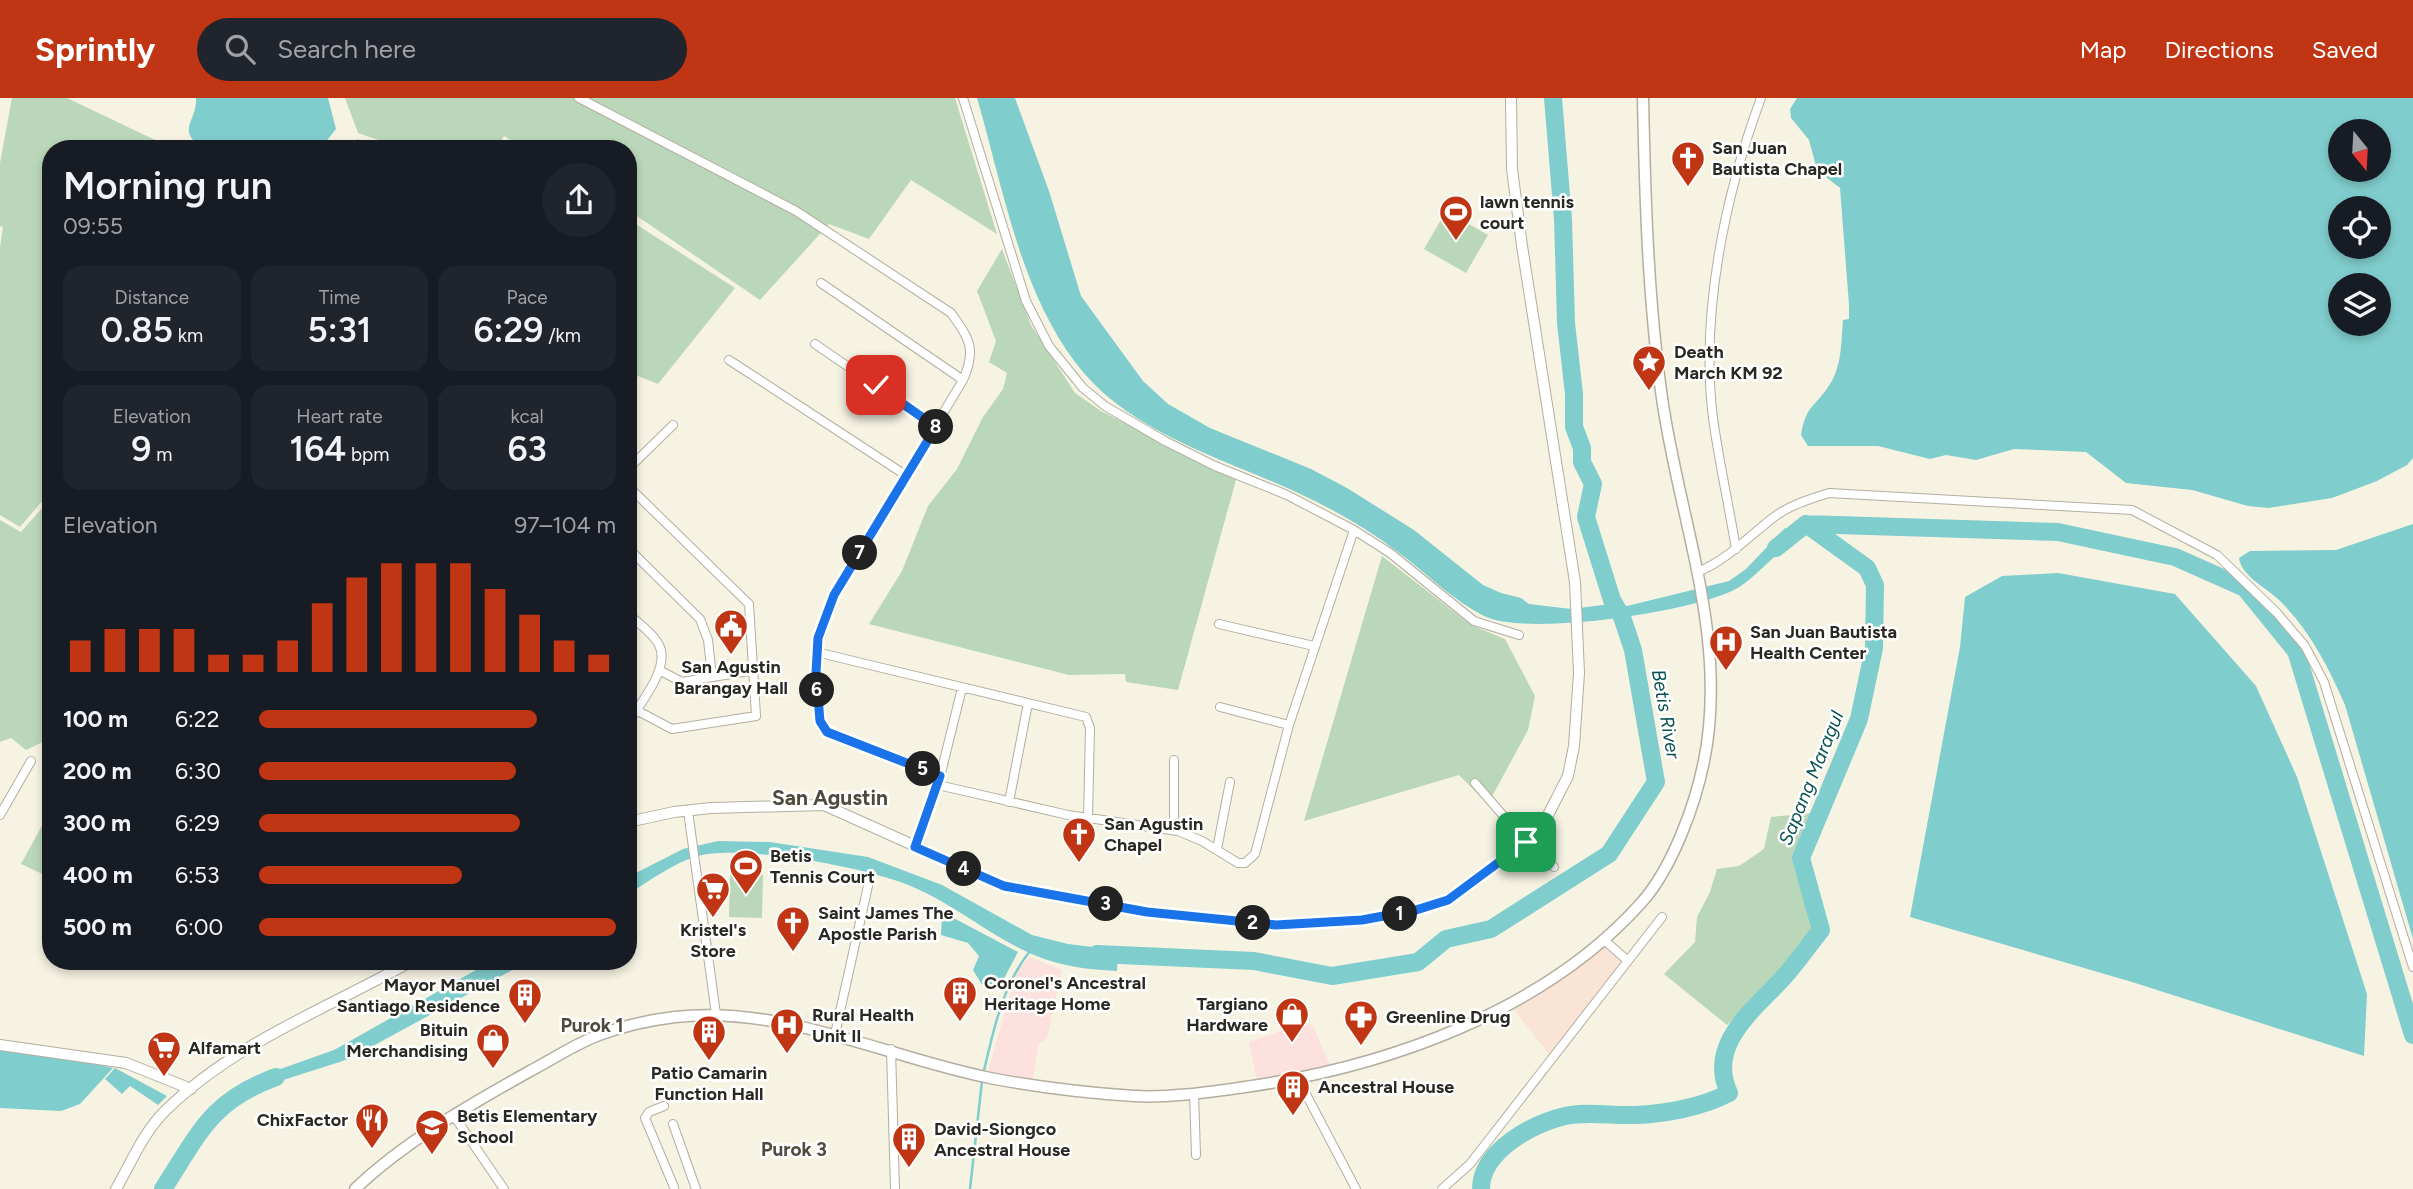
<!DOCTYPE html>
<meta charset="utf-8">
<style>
:root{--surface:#171b24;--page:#20242c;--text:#f1f3f6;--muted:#9ea1a6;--accent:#c03614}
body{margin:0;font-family:Figtree,sans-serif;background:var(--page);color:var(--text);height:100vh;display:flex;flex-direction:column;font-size:26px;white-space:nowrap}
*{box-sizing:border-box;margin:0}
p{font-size:23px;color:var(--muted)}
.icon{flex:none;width:38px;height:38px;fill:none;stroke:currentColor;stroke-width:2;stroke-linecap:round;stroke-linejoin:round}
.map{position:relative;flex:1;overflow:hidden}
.side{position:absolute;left:42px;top:42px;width:595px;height:830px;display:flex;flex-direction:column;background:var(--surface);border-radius:28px;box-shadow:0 4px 10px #0003}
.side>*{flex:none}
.needle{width:46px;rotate:162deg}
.fabs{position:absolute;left:2328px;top:21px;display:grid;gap:14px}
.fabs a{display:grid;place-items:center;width:63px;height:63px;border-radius:50%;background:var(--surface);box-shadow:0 4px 10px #0003;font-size:35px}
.pin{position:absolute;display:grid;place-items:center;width:60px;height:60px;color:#fff;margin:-30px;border-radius:14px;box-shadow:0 4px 10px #0006}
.km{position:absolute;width:35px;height:35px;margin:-18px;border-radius:50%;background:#222;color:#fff;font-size:19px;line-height:35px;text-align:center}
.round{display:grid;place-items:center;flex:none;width:74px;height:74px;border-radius:37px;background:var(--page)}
.summary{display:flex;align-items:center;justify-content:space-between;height:119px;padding:0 21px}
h1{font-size:38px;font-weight:600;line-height:52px}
.metrics{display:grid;grid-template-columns:repeat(3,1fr);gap:10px;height:119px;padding:7px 21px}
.metrics div{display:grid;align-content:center;border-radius:18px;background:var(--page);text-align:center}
.metrics b{font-size:35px;font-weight:600}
.metrics small{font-size:19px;font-weight:400}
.metrics p{font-size:19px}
.chart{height:196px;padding:14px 21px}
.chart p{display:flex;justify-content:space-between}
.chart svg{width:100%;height:126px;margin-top:7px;stroke:var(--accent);stroke-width:6}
ul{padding:0 21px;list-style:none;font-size:23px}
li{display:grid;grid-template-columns:112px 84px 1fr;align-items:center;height:52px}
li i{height:18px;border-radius:9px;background:var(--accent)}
header{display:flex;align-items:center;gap:42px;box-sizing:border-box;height:98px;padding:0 35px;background:var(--accent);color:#fff}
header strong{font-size:33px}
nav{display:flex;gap:38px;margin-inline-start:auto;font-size:24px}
.search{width:490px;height:63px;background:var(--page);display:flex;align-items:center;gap:18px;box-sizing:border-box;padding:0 24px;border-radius:38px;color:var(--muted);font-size:26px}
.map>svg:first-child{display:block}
</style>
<header>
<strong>Sprintly</strong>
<div class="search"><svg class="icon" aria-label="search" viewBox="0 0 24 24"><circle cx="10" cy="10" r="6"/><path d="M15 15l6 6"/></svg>Search here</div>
<nav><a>Map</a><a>Directions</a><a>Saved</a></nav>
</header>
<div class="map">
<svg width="2413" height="1091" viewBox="0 0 2413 1091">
<rect width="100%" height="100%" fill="#f7f3e3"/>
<!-- commercial -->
<path fill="#fce1de" d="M1030,859L1062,872L1047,941L1039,945L1033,981L988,973L1017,872Z
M1312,926L1332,971L1257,984L1249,944L1292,929Z"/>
<!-- industrial -->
<path fill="#f9e4d6" d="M1605,843L1625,861L1550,957L1514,912Z"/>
<!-- green -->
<path fill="#bad7b9" d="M12,0H67L174,51H51V393L20,429L0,417V149L3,129L0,128V65Z
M345,0H955L997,136L911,82L869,141L829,126L760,202L628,112V51H525L504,38L496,51H405L358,35Z
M357,41L387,51H347Z
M1446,113L1488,137L1466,175L1424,151Z
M628,121L735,190L658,286L628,274Z
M1002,151L1031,227L1075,295L1101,313L1236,382L1178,592L1126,584L1125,576L1069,577L869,526L902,473L928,408L957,371L983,319L1003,291L1007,275L989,264L996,243L977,193Z
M51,400V636L43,644L26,652L11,640L0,644V422L21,434Z
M1382,458L1471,527L1505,541L1535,598L1528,632L1488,706L1459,677L1304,723Z
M51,711V780L21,766Z
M1811,715L1799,760L1817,832L1781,877L1727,927L1664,876L1695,844L1697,819L1710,794L1717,771L1739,768L1764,751L1771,719Z
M730,776L763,777L762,820L729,819Z"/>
<!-- water -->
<path fill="#80cdcd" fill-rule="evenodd" d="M196,0H328L336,31L320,51H203C175,30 197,25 196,0Z
M977,0H1015L1049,93L1081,198L1143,283L1168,306L1210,330L1311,371L1347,390L1414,432L1483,487L1501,495L1521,500L1529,506L1571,511L1611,506L1627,508L1729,483L1746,471L1785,430L1799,440C1775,454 1754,482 1734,492C1691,514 1526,539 1484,518C1452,502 1428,476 1399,455C1367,430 1331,410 1294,393C1219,359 1126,333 1075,264C1019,189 1003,89 977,0Z
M1797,0H2413V360L2407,367L2377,383L2332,400L2268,410L2248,408L2192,392L2126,385L2086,354L2014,351L1976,362L1946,357L1930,361L1878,348H1808L1801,337C1806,306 1816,309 1830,286C1842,267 1841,244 1843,222L1849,221V207L1840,90L1817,72L1809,42L1791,20L1790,11ZM2340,33H2378V72H2340ZM2340,110H2378V149H2340ZM2378,187V226H2340V187Z
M2413,426V841L2345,607C2329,570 2309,531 2279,502C2267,490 2241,478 2239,460L2250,453L2336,452Z
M2058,475L2175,496L2256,588L2297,679L2367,896L2364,958L2132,884L1910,819L1960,549L1965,499L2002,478Z
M718,743L770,744L868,759L942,787L1032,837L1068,846L1118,852L1117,873C1096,872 1075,870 1054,864C1003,850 961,809 913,789C870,770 743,746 698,758C673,765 650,783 628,796V779L683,751Z
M942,814L1018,854L999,890L982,887L973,872L979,858L968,845L941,837Z
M492,863H529L349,961L255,991L252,984L269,975L334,952Z
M0,952L75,961L113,970L80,1006L61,1013L0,1010Z
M115,970L167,998L158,1007L130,988L122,996L105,981Z"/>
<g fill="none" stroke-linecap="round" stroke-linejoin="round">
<!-- stream -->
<path stroke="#80cdcd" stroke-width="2.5" d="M983,977C993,934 1002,888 1030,853
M970,1091L982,983"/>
<!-- river -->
<path stroke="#80cdcd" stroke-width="18" d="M1806,426L2058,434L2175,459L2245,490L2296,553L2413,937
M1776,450L1806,426
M1097,856L1254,863L1332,878L1418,864L1446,841L1491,831L1609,756L1656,684L1633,552L1622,519L1612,502L1586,419L1593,386L1582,364V350L1574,329V296L1566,225L1563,121L1553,0
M163,1091C199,1036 210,1003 276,979
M1481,1091C1481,1053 1532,1026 1565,1018C1587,1013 1612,1018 1635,1017C1666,1016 1702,1009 1729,995C1706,946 1755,911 1783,880C1797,865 1808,848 1821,832L1801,760L1859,621L1874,550L1875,487L1867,470L1806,426"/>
<!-- minor casing -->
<g stroke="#b3aea0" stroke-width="10">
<path id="minor" d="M579,0L796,113L951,215C969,240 977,251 963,282L834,497L816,554L822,630L839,640L940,678
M963,0L1026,203L1049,248L1083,290L1105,308L1165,343L1215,368L1287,397L1354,432L1390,455L1474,523L1519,537
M821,185L963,282
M815,246L936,329
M729,262L907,378
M628,371L673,327
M628,388L749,506L756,618L672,631L636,612
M628,450L700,521L708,542L712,579
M1736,451C1729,408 1719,364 1713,320C1700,216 1725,97 1761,0
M1698,474C1728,461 1748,439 1774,419C1790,407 1810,401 1829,395L2132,412L2217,457L2277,515L2305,548L2324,584L2413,869
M628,516C638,525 653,535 659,547C671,570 639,606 628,626
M1219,526L1314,548
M816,554L1086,619L1090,630L1088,720
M659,572L682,584L755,572
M1220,609L1289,627
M1174,662V732
M1475,685L1526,744L1554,769
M938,687L1068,717L1178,733L1202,743L1238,765H1245L1255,756L1289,627L1354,432
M1009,704L1028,605
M688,713L716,916
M0,717L31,663
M915,749L938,687L962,590
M1217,751L1230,684
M1603,841L1628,863
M835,936L870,779
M891,951L895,1091
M1298,981L1356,1091
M1194,995L1196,1057
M664,1008L649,1014L645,1020L674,1089
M454,1018L504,1091
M673,1026L696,1091
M1442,1091L1470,1066L1662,819"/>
</g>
<!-- tertiary casing -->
<g stroke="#b3aea0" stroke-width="12">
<path id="tertiary" d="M628,724L674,714L711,710L824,707L1004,788L1147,814L1276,827L1362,822L1416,812L1448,802L1526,744L1547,719L1568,678L1574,648L1579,575L1575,484L1522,148L1512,71L1511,0
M0,947L126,965L191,991
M116,1091C131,1065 143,1035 165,1013C234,945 328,910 412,863"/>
</g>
<!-- secondary casing -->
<g stroke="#b3aea0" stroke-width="13">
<path id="secondary" d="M355,1091C405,1043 470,1007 530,973C553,961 575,946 599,937C623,928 650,922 675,919C785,907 885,959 990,980C1037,989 1087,995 1134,998C1170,1000 1209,994 1245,989C1386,969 1544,914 1642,804C1672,770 1695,708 1704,663C1729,540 1679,421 1662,300C1648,202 1645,99 1643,0"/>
</g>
<!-- minor -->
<use href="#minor" stroke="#fff" stroke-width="8"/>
<!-- tertiary -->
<use href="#tertiary" stroke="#fff" stroke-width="10"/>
<!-- secondary -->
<use href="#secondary" stroke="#fff" stroke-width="10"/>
</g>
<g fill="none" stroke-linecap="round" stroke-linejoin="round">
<!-- route casing -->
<g stroke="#fff" stroke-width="14">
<path id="route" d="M876,287L936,329L834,497L818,540L816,575L820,623L827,634L940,678L915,749L1004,788L1147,814L1276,827L1362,822L1416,812L1448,802L1526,744"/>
</g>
<!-- route -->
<use href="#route" stroke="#1a73e8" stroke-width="9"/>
</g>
<!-- icons -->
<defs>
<g id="church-pin" transform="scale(1.75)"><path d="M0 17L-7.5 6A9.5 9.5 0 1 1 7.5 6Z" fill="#c03614" stroke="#fff"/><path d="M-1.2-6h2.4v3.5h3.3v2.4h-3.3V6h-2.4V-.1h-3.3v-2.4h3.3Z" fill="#fff"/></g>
<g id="stadium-pin" transform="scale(1.75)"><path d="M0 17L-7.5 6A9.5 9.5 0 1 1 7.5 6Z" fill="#c03614" stroke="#fff"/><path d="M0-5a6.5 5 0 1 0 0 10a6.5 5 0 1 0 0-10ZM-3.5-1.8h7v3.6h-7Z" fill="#fff"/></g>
<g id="sight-pin" transform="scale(1.75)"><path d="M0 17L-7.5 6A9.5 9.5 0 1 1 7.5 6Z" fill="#c03614" stroke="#fff"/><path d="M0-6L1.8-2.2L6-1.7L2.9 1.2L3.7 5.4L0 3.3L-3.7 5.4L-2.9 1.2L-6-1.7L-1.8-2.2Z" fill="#fff"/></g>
<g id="civic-pin" transform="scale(1.75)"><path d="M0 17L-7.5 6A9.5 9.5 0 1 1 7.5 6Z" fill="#c03614" stroke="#fff"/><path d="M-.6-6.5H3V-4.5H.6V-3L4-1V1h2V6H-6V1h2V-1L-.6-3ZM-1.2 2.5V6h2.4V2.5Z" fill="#fff"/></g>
<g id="hospital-pin" transform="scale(1.75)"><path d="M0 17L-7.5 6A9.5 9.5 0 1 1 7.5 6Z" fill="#c03614" stroke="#fff"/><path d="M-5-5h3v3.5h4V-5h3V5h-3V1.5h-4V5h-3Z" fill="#fff"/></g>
<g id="supermarket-pin" transform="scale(1.75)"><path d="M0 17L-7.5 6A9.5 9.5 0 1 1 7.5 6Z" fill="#c03614" stroke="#fff"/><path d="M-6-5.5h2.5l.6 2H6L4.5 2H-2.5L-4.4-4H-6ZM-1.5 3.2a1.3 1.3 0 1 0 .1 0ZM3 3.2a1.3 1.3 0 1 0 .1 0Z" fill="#fff"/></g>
<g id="building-pin" transform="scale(1.75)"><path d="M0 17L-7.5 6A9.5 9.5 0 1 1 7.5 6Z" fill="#c03614" stroke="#fff"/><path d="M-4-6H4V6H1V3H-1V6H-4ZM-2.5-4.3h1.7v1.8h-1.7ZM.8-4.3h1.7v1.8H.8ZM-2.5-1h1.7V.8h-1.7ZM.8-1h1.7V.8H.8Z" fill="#fff"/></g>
<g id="shop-pin" transform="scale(1.75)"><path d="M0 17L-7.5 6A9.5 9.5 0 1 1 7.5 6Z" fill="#c03614" stroke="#fff"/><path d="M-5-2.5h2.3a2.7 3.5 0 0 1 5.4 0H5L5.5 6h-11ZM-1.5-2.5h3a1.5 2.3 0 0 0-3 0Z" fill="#fff"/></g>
<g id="pharmacy-pin" transform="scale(1.75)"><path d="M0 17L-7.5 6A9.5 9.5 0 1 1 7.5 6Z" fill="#c03614" stroke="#fff"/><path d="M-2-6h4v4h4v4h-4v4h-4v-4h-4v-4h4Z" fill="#fff"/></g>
<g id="restaurant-pin" transform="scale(1.75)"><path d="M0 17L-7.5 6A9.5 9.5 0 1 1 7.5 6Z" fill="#c03614" stroke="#fff"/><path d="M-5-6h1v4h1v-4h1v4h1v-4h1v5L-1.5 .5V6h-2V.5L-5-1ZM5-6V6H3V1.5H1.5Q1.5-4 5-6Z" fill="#fff"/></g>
<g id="school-pin" transform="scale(1.75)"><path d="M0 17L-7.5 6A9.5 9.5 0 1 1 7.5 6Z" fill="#c03614" stroke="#fff"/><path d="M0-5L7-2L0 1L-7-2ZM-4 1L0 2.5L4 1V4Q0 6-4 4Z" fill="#fff"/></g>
</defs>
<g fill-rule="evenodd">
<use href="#church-pin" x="1688" y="60"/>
<use href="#stadium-pin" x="1456" y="114"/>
<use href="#sight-pin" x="1649" y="264"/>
<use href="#civic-pin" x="731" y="528"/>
<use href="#hospital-pin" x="1726" y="544"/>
<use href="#church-pin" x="1079" y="736"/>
<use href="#stadium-pin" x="746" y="768"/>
<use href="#supermarket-pin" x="713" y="791"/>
<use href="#church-pin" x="793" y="825"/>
<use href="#building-pin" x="960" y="895"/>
<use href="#building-pin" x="525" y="897"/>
<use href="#shop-pin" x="1292" y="916"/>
<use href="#pharmacy-pin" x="1361" y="919"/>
<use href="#hospital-pin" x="787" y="927"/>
<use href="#building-pin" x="709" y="934"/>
<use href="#shop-pin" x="493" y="942"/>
<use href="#supermarket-pin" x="164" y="950"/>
<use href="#building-pin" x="1293" y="989"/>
<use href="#restaurant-pin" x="372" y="1022"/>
<use href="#school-pin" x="432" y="1028"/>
<use href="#building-pin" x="909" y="1041"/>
</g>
<g text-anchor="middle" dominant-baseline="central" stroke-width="5" stroke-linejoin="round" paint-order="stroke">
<!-- poi labels -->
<g font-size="18" font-weight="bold" fill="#292822" stroke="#fff" text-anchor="start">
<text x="1712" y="50">San Juan<tspan x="1712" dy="21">Bautista Chapel</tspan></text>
<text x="1480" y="104">lawn tennis<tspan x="1480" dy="21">court</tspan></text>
<text x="1674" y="254">Death<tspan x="1674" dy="21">March KM 92</tspan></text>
<text x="1750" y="534">San Juan Bautista<tspan x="1750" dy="21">Health Center</tspan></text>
<text x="731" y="569" text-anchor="middle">San Agustin<tspan x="731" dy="21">Barangay Hall</tspan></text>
<text x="1104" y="726">San Agustin<tspan x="1104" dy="21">Chapel</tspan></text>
<text x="770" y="758">Betis<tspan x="770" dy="21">Tennis Court</tspan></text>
<text x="818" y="815">Saint James The<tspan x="818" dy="21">Apostle Parish</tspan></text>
<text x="713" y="832" text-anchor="middle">Kristel's<tspan x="713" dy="21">Store</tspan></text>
<text x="984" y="885">Coronel's Ancestral<tspan x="984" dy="21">Heritage Home</tspan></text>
<text x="500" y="887" text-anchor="end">Mayor Manuel<tspan x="500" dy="21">Santiago Residence</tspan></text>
<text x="1268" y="906" text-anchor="end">Targiano<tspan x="1268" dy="21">Hardware</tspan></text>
<text x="812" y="917">Rural Health<tspan x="812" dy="21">Unit II</tspan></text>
<text x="1386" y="919">Greenline Drug</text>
<text x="468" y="932" text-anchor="end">Bituin<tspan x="468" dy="21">Merchandising</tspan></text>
<text x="188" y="950">Alfamart</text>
<text x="709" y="975" text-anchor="middle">Patio Camarin<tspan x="709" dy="21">Function Hall</tspan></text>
<text x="1318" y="989">Ancestral House</text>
<text x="457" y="1018">Betis Elementary<tspan x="457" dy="21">School</tspan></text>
<text x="348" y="1022" text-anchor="end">ChixFactor</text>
<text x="934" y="1031">David-Siongco<tspan x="934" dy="21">Ancestral House</tspan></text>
</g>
<!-- water labels -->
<g font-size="19" font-style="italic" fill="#0a5151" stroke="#fff">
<text transform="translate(1666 616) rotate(80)">Betis River</text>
<text transform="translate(1811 680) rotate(-68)">Sapang Maragul</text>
</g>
<!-- neighbourhood labels -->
<g font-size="19" font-weight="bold" fill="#4e4a3d" stroke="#fff">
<text x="592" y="927">Purok 1</text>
<text x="794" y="1051">Purok 3</text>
</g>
<!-- quarter labels -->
<g font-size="21" font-weight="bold" fill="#4e4a3d" stroke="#fff">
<text x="830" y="699">San Agustin</text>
</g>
</g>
</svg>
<div class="fabs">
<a><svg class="needle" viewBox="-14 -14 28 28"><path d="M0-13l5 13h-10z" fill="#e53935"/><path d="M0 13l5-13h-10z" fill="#9ea1a6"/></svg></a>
<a><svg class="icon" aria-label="locate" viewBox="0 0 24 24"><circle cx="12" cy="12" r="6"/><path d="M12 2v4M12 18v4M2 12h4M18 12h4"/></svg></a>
<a><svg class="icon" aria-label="layers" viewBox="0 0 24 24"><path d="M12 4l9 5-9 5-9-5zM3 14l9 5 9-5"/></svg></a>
</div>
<div class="pin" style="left:1526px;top:744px;background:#1e9e55"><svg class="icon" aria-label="arrive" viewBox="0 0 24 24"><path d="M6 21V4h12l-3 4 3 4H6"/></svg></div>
<div class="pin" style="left:876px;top:287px;background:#d93025"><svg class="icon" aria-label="check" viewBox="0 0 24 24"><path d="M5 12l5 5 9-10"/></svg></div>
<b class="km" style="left:1400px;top:816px">1</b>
<b class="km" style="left:1253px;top:825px">2</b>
<b class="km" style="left:1106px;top:806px">3</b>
<b class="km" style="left:964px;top:771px">4</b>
<b class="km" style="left:923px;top:671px">5</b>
<b class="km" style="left:817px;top:592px">6</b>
<b class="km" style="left:860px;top:455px">7</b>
<b class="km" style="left:936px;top:329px">8</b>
<section class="side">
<div class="summary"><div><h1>Morning run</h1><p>09:55</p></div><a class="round"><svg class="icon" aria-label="share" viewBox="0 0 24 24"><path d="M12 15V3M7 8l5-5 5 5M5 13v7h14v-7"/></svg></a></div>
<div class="metrics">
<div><p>Distance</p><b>0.85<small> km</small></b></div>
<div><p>Time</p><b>5:31</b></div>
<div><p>Pace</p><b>6:29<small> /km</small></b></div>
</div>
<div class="metrics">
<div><p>Elevation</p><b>9<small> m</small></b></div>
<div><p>Heart rate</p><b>164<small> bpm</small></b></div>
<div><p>kcal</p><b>63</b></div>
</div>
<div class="chart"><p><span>Elevation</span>97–104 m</p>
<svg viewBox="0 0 160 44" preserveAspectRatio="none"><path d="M5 44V33M15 44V29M25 44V29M35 44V29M45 44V38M55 44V38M65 44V33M75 44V20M85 44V11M95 44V6M105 44V6M115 44V6M125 44V15M135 44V24M145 44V33M155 44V38"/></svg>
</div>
<ul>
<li><b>100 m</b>6:22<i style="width:78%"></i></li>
<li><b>200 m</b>6:30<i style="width:72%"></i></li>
<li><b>300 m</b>6:29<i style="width:73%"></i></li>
<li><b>400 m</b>6:53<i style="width:57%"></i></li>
<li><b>500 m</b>6:00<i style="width:100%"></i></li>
</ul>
</section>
</div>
